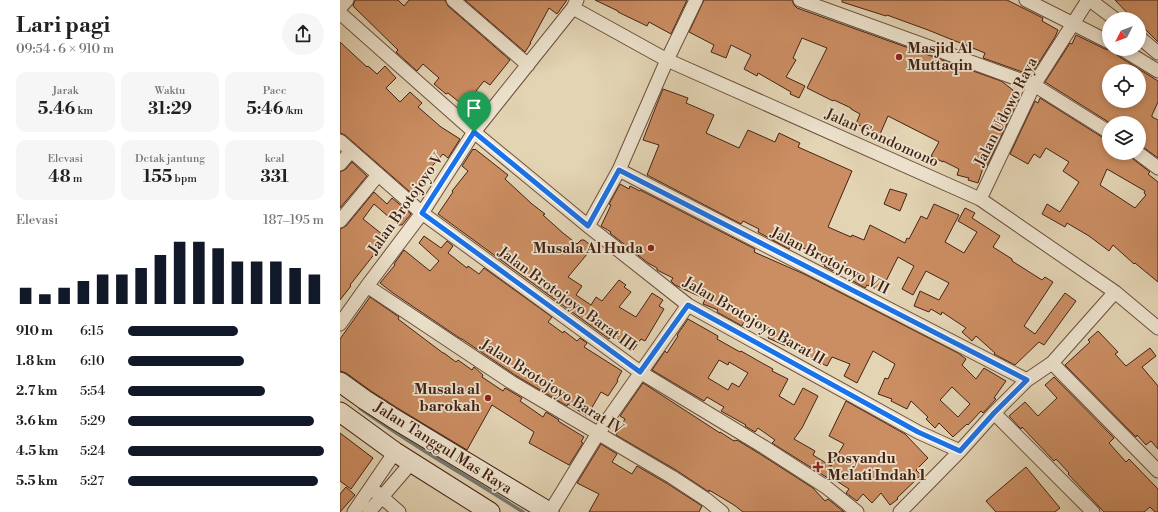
<!DOCTYPE html>
<html lang="id">
<meta charset="utf-8">
<style>
:root{--surface:#fff;--page:#f6f6f6;--text:#202124;--muted:#757577;--accent:#111827}
body{margin:0;font-family:"Libre Bodoni",serif;background:var(--page);color:var(--text);height:100vh;display:flex;flex-direction:column;font-size:15px;white-space:nowrap}
*{box-sizing:border-box;margin:0}
p{font-size:13px;color:var(--muted)}
.icon{flex:none;width:22px;height:22px;fill:none;stroke:currentColor;stroke-width:2;stroke-linecap:round;stroke-linejoin:round}
.map{position:relative;flex:1;overflow:hidden}
.panel{display:flex;flex-direction:column;background:var(--surface);width:340px}
.panel>*{flex:none}
.needle{width:26px;rotate:228deg}
.tools{position:absolute;left:762px;top:12px;display:grid;gap:8px}
.tools a{display:grid;place-items:center;width:44px;height:44px;border-radius:50%;background:var(--surface);box-shadow:0 2px 6px #0003;font-size:20px}
.pin{position:absolute;display:grid;place-items:center;width:34px;height:34px;color:#fff;margin:-41px -17px;border-radius:50% 50% 50% 0;rotate:-45deg;box-shadow:0 0 4px #0007}
.pin .icon{rotate:45deg}
.round{display:grid;place-items:center;flex:none;width:42px;height:42px;border-radius:21px;background:var(--page)}
.headline{display:flex;align-items:center;justify-content:space-between;height:68px;padding:0 16px}
h1{font-size:22px;font-weight:800;line-height:30px}
.figures{display:grid;grid-template-columns:repeat(3,1fr);gap:6px;height:68px;padding:4px 16px}
.figures div{display:grid;align-content:center;border-radius:10px;background:var(--page);text-align:center}
.figures b{font-size:17px;font-weight:800}
.figures small{font-size:11px;font-weight:400}
.figures p{font-size:11px}
.chart{height:112px;padding:8px 16px}
.chart p{display:flex;justify-content:space-between}
.chart svg{width:100%;height:72px;margin-top:4px;stroke:var(--accent);stroke-width:6}
ul{padding:0 16px;list-style:none;font-size:13px}
li{display:grid;grid-template-columns:64px 48px 1fr;align-items:center;height:30px}
li i{height:10px;border-radius:5px;background:var(--accent)}
main{display:flex;flex:1;min-height:0}
.map>svg:first-child{display:block}
</style>
<main>
<section class="panel">
<div class="headline"><div><h1>Lari pagi</h1><p>09:54 · 6 × 910 m</p></div><a class="round"><svg class="icon" aria-label="share" viewBox="0 0 24 24"><path d="M12 15V3M7 8l5-5 5 5M5 13v7h14v-7"/></svg></a></div>
<div class="figures">
<div><p>Jarak</p><b>5.46<small> km</small></b></div>
<div><p>Waktu</p><b>31:29</b></div>
<div><p>Pace</p><b>5:46<small> /km</small></b></div>
</div>
<div class="figures">
<div><p>Elevasi</p><b>48<small> m</small></b></div>
<div><p>Detak jantung</p><b>155<small> bpm</small></b></div>
<div><p>kcal</p><b>331</b></div>
</div>
<div class="chart"><p><span>Elevasi</span>187–195 m</p>
<svg viewBox="0 0 160 44" preserveAspectRatio="none"><path d="M5 44V34M15 44V38M25 44V34M35 44V30M45 44V26M55 44V26M65 44V22M75 44V14M85 44V6M95 44V6M105 44V10M115 44V18M125 44V18M135 44V18M145 44V22M155 44V26"/></svg>
</div>
<ul>
<li><b>910 m</b>6:15<i style="width:56%"></i></li>
<li><b>1.8 km</b>6:10<i style="width:59%"></i></li>
<li><b>2.7 km</b>5:54<i style="width:70%"></i></li>
<li><b>3.6 km</b>5:29<i style="width:95%"></i></li>
<li><b>4.5 km</b>5:24<i style="width:100%"></i></li>
<li><b>5.5 km</b>5:27<i style="width:97%"></i></li>
</ul>
</section>
<div class="map">
<svg width="818" height="512" viewBox="0 0 818 512">
<rect width="100%" height="100%" fill="#e3d4b4"/>
<filter id="stains"><feTurbulence type="fractalNoise" baseFrequency=".005" numOctaves="4"/><feColorMatrix values="0 0 0 0 .2 0 0 0 0 .09 0 0 0 0 .02 0 0 0 .5 -.17"/></filter>
<radialGradient id="worn" r=".72"><stop offset=".6" stop-color="#630" stop-opacity="0"/><stop offset="1" stop-color="#630" stop-opacity=".3"/></radialGradient>
<g fill="none" stroke-linecap="round" stroke-linejoin="round">
<!-- stream -->
<path stroke="#767b75" stroke-width="3.5" d="M20,408C72,446 129,477 183,512"/>
</g>
<!-- building -->
<path fill="#cb8d62" stroke="#442214" fill-rule="evenodd" d="M15,0H58L64,6L69,0H105L108,6L170,60L150,85L144,81L124,106L108,93L106,94L94,84L99,78L83,64L77,71L56,52L58,50L13,6Z
M125,0H227L217,14L209,8L190,43H191L185,52Z
M255,0H347L331,34L309,22L307,26L278,12V11Z
M364,0H452L454,5L457,8L661,81L673,90V91L681,95L647,166L644,165L638,183L628,180L629,178L617,175L619,169L603,161V162L591,156L599,142L548,116L540,134L516,124L520,114L511,109V108L494,100L493,101L467,88L487,48L462,38L453,58L456,60L446,77L465,86L459,98L450,94L451,92L418,73L417,76L404,69L411,55L391,45L386,58L371,52L374,45L349,32Z
M502,0H667L703,18L702,21L718,30L715,37L691,75L643,58L645,53L588,30L547,15L546,16L502,2Z
M775,0H818V42L799,23V19H793Z
M736,35L765,49L769,50L774,49L775,53L778,56L818,81V102L812,115V117L818,120V158L803,147L799,145V123H770L705,82L730,43L732,44ZM769,71H799V101H769Z
M0,42L27,67L28,66L37,74L45,66L56,78L46,88L60,102L70,92L82,103L78,107L101,127L120,139L108,158L103,154L86,173L88,174L77,189L81,192L77,198L5,135L0,133Z
M323,89L348,98L346,103L374,115L366,133L399,148L408,130L435,142L439,133L460,143L458,147L512,171L488,227L511,237L512,235L524,240L530,225L565,243L567,238L569,239L581,216L587,219L594,204L619,215L605,242L624,253L637,232L618,221L625,208L635,213L632,218L660,236L653,247L672,259V261L702,280L705,277L713,282L684,326L695,334L725,293L736,301L704,345L699,342L675,365L654,354L655,353L636,336L632,341L622,332L626,328L602,312L601,315L591,309L589,312L574,306L580,291L599,300L609,283L586,271L573,295L562,289L574,266L558,257L541,291L527,285L525,288L513,281L515,276L495,267L493,271L484,266L485,265L482,264L483,260L471,255L472,252L452,243L449,249L418,232L419,229L403,221L401,224L307,175L319,145L303,140L315,109Z
M700,98L765,139L769,140V153H790L793,159L810,172L808,174L818,182V282L795,263L794,264L773,245L769,251L749,236L727,223L725,227L702,214L707,204L720,212L739,182L723,171L729,162L706,148L700,158L694,154L688,164L670,154L695,101L698,103ZM767,169L805,191L804,193L806,195L795,208L760,185Z
M133,149L134,150L135,149L168,175L165,179L192,204L205,214L203,215L223,233L237,244L241,240H244L253,247L228,277L242,286L236,295L251,305L256,297L262,301L279,280L286,285L284,287L291,292L279,307L296,317L312,293L323,300L319,306L324,309L305,341L301,339L293,350L272,335L269,339L98,214L113,192L112,191L128,171L122,166Z
M12,162L27,176L0,208V172L6,169Z
M280,184L289,189L290,186L300,191V190L415,249L414,252L464,274L618,353L626,359L622,365L636,379L644,368L666,381L654,398L656,399L643,413L641,411L628,425L627,424L613,437L599,423L595,428L586,419L588,417L571,401L567,409L551,401L552,399L538,394L545,378L548,379L555,364L533,351L517,383L504,376L510,364L492,357L487,366L474,360L475,359L428,338L430,333L404,321L402,326L377,312L378,310L363,304L365,299L335,285L331,281L333,278L317,270V268L308,263L270,233L271,232L261,226L271,205L269,204ZM612,387L630,404L618,417L600,400Z
M550,189L567,194L560,211L544,204Z
M34,192L47,204L52,198L71,214L62,225H58L34,204L23,219L47,238L10,285L11,286L0,300V229L6,226Z
M84,236L101,248L107,241L113,246L108,253L127,268L128,266L139,274L144,268L212,317L208,322L223,333L224,331L237,341L240,338L247,343L244,347L282,371L277,380L278,381L268,396L261,392L247,416L228,404L227,406L175,375L122,339H121L53,293L40,283L55,265L54,264L64,250L90,271L99,261L79,243Z
M30,297L59,317L58,319L103,353H104L116,362L118,360L132,370L134,367L143,375L142,377L163,391L165,388L182,398L180,401L203,417L206,412L219,420L218,421L244,437L241,442L243,443L229,465L189,443L194,432L152,405L127,450L59,409L31,391L6,373L0,371V339Z
M348,319L378,336L377,339L400,352L401,351L422,363L433,369L432,371L448,379L439,396L454,405L463,388L478,396L462,428L454,439L475,451L473,455L491,466L504,444L489,436L506,401L565,434L588,458L576,470L581,475L557,498L558,499L550,505L541,493L532,503L523,494L517,501L506,493L509,489L492,478L491,480L432,443L435,440L418,428L415,432L405,426L406,425L381,411L384,407L367,397L364,401L312,370L325,351L327,353L338,336L337,335ZM379,360L388,365L389,362L408,373L399,387L392,383L388,390L368,378Z
M758,331L778,352L775,354L786,366L810,348L816,356L802,367L818,386V449L811,441L806,445L797,435L796,437L725,365L750,342L748,340Z
M714,377L774,438L769,443L786,462L789,459L818,489V512H815L810,507L804,512H764L728,474L729,473L716,459L714,461L682,427L681,429L669,416L685,402L698,416L717,398L705,385Z
M303,383L380,433V432L394,441V440L396,441L397,440L420,454L473,488L485,501L488,499L504,512H403L394,505L369,490V492L336,470L276,435L285,419L280,416Z
M0,433L33,458L11,489L0,481Z
M261,444L277,454L272,462L292,474L297,466L328,484L362,506L359,512H249L259,494L237,483Z
M686,467L720,508L715,512H656L646,501Z
M6,487L15,495L0,512V494Z"/>
<g fill="none" stroke-linecap="round" stroke-linejoin="round">
<!-- street casing -->
<g stroke="#6c4e3c" stroke-width="15">
<path id="street" d="M113,0L188,65
M460,0L694,85L769,132
M686,0L769,42
M750,0L775,19
M0,8L7,0
M233,8L327,60L640,199L775,292L818,328
M0,13L134,132L248,226L348,305L578,432L620,451
M799,37L818,53
M782,49L818,71
M0,141L82,213L300,372L424,447L486,487L517,512
M798,153L818,168
M0,164L11,151
M279,170L687,380
M640,199L694,85L748,0
M0,221L38,175
M248,226L279,170L327,60L356,0
M27,286L171,382L332,477L367,500L382,512
M0,324L27,286L82,213L134,132L233,8L237,0
M712,363L818,471
M654,413L753,512
M36,492L59,512
M14,512L55,452
M29,512L71,463
M210,512L257,435L348,305
M560,512L620,451L654,413L687,380L712,363L775,292"/>
</g>
<!-- secondary casing -->
<g stroke="#442214" stroke-width="21">
<path id="secondary" d="M0,382L25,400L53,418L209,512
M0,412L55,452L150,512"/>
</g>
<!-- street -->
<use href="#street" stroke="#ede3ce" stroke-width="13"/>
<!-- secondary -->
<use href="#secondary" stroke="#ede3ce" stroke-width="19"/>
</g>
<g fill="none" stroke-linecap="round" stroke-linejoin="round">
<!-- route casing -->
<g stroke="#fff" stroke-width="8">
<path id="route" d="M134,132L248,226L279,170L687,380L654,413L620,451L578,432L348,305L300,372L82,213Z"/>
</g>
<!-- route -->
<use href="#route" stroke="#1a73e8" stroke-width="5"/>
</g>
<!-- markers -->
<g fill="#8f2418" stroke="#ede3ce" stroke-width="1.5">
<circle cx="559" cy="57" r="4"/>
<circle cx="311" cy="248" r="4"/>
<circle cx="148" cy="398" r="4"/>
<path d="M476 461h4v4h4v4h-4v4h-4v-4h-4v-4h4z"/>
</g>
<g text-anchor="middle" dominant-baseline="central" stroke-width="3.5" stroke-linejoin="round" paint-order="stroke">
<!-- poi labels -->
<g font-size="15" font-weight="bold" fill="#442214" stroke="#ede3ce" text-anchor="start">
<text x="567" y="48">Masjid Al<tspan x="567" dy="17">Muttaqin</tspan></text>
<text x="303" y="248" text-anchor="end">Musala Al Huda</text>
<text x="140" y="389" text-anchor="end">Musala al<tspan x="140" dy="17">barokah</tspan></text>
<text x="487" y="458">Posyandu<tspan x="487" dy="17">Melati Indah 1</tspan></text>
</g>
<!-- street labels -->
<g font-size="15" fill="#442214" stroke="#ede3ce">
<text transform="translate(666 112) rotate(-63)">Jalan Udowo Raya</text>
<text transform="translate(542 138) rotate(24)">Jalan Gondomono</text>
<text transform="translate(66 204) rotate(-55)">Jalan Brotojoyo V</text>
<text transform="translate(490 261) rotate(27)">Jalan Brotojoyo VII</text>
<text transform="translate(227 299) rotate(36)">Jalan Brotojoyo Barat III</text>
<text transform="translate(414 321) rotate(30)">Jalan Brotojoyo Barat II</text>
<text transform="translate(212 387) rotate(32)">Jalan Brotojoyo Barat IV</text>
<text transform="translate(103 448) rotate(32)">Jalan Tanggul Mas Raya</text>
</g>
</g>
<rect width="100%" height="100%" filter="url(#stains)"/>
<rect width="100%" height="100%" fill="url(#worn)"/>
</svg>
<div class="tools">
<a><svg class="needle" viewBox="-14 -14 28 28"><path d="M0-13l5 13h-10z" fill="#e53935"/><path d="M0 13l5-13h-10z" fill="#757577"/></svg></a>
<a><svg class="icon" aria-label="locate" viewBox="0 0 24 24"><circle cx="12" cy="12" r="6"/><path d="M12 2v4M12 18v4M2 12h4M18 12h4"/></svg></a>
<a><svg class="icon" aria-label="layers" viewBox="0 0 24 24"><path d="M12 4l9 5-9 5-9-5zM3 14l9 5 9-5"/></svg></a>
</div>
<div class="pin" style="left:134px;top:132px;background:#1e9e55"><svg class="icon" aria-label="arrive" viewBox="0 0 24 24"><path d="M6 21V4h12l-3 4 3 4H6"/></svg></div>
</div>
</main>
